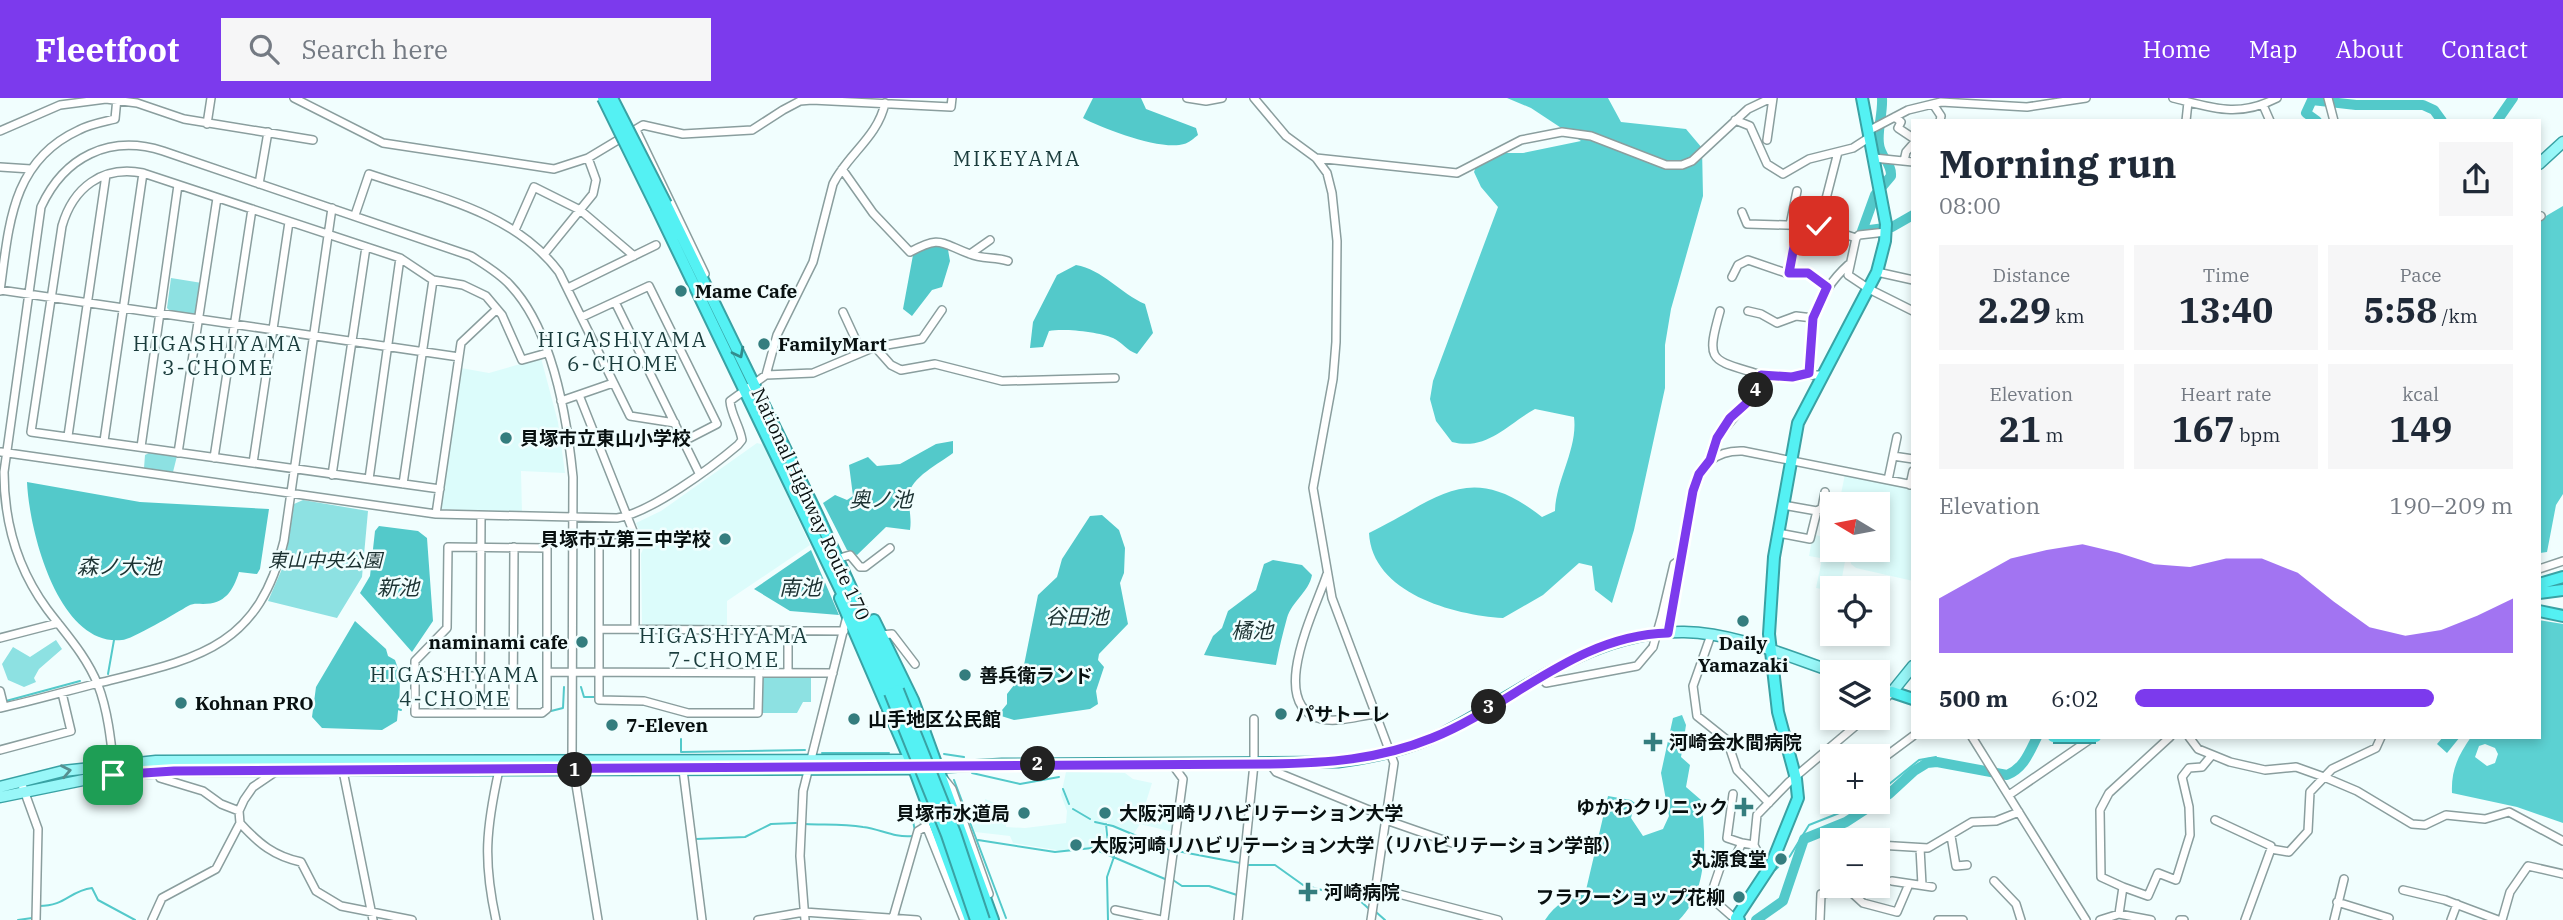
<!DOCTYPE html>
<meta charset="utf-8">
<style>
:root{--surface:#fff;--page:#f6f6f7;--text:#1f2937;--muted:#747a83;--accent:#7c3aed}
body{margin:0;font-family:"IBM Plex Serif","Noto Sans JP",serif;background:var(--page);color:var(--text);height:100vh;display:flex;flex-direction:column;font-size:26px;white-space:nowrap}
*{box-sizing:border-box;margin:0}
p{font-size:23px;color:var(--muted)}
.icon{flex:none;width:38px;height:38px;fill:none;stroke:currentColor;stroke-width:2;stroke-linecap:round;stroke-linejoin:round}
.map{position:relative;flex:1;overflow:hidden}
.side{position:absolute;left:1911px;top:21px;width:630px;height:620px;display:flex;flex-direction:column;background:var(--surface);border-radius:0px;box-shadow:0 4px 10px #0003}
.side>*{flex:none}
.needle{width:46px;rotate:280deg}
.fabs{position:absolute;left:1820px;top:394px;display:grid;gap:14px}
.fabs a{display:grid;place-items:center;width:70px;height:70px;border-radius:0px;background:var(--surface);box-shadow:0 4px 10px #0003;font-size:35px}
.pin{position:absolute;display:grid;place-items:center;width:60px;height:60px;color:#fff;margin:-30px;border-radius:14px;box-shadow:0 4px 10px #0006}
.km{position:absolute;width:35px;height:35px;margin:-18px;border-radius:50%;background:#222;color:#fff;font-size:19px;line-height:35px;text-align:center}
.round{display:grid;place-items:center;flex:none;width:74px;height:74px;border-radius:0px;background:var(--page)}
.overview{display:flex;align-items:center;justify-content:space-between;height:119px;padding:0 28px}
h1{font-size:38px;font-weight:700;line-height:52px}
.metrics{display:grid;grid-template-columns:repeat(3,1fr);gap:10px;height:119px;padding:7px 28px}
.metrics div{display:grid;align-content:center;border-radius:0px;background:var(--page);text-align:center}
.metrics b{font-size:35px;font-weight:700}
.metrics small{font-size:19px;font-weight:400}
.metrics p{font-size:19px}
.chart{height:196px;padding:14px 28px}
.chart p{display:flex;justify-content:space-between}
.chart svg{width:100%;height:126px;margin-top:7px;fill:var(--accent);opacity:.7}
ul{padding:0 28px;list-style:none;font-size:23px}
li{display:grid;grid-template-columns:112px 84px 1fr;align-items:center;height:52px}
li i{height:18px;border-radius:9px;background:var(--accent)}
header{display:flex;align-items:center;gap:42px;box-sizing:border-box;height:98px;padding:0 35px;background:var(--accent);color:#fff}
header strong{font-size:33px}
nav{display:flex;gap:38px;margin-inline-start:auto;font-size:24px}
.search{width:490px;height:63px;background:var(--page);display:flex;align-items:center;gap:18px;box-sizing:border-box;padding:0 24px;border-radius:0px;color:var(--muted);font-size:26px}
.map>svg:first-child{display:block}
</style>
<header>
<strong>Fleetfoot</strong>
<div class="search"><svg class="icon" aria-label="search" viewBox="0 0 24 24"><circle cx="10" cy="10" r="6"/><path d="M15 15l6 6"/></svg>Search here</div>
<nav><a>Home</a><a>Map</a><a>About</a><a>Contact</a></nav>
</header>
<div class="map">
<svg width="2563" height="822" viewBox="0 0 2563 822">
<rect width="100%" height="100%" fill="#f1fefe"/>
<!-- built -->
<path fill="#dcfcfb" d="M541,260L558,324L565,375L521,373L522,415L441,411L461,270L489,275Z
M757,345L764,347L810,447L727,503V528H642L641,456L645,446L636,425L661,413Z
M1845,376L1913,391V483L1856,470L1851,466L1849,456L1834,452H1878V406H1839Z
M1813,436L1829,441L1828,448L1832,455L1846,458L1840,490H1832V493L1816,490L1821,466L1820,460L1809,458Z
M1066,674L1125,675L1133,681L1152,685L1142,717L1174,727L1173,734L1140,726L1133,737L1109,728L1104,730L1106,740L1095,749L1069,754L1013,745L1010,738L975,734L968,713L983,718L985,701L1006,709V729L1025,730L1066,725L1067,713L1061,697Z"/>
<!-- green -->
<path fill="#8de1e2" d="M171,180L202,185L196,217L170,213L167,210Z
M149,355L177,358L173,374L144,370L145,357Z
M303,402L368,413L362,479L337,520L268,503L285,464L294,406Z
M56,542L62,551L39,571L34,580L36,584L24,589L8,582L2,566L13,549L30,559Z
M765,578L811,579V604H803L797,615H761L762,580Z"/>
<!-- forest -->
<path fill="#5cd1d2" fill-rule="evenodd" d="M1507,0H1608L1621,24L1686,31L1702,50L1703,98L1671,211L1665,247V290L1634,432L1612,505L1595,492L1592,468L1579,465L1543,497L1503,520C1453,517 1372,495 1369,435C1439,401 1468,361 1542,419L1555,413C1556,381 1578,351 1574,319L1535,311C1506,327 1487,353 1452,344L1436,323L1430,301L1433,283L1498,109L1481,89L1474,74L1479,61L1497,55H1523L1581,43L1531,10Z
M2563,108V396L2556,407L2547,454L2539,455V122Z
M2539,522L2563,526V725L2517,709L2452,695C2451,672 2458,658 2471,639H2539ZM2485,646L2495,650L2498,656L2495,665L2487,668L2475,659L2479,648Z
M1682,617L1686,627L1681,659L1690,667L1686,689L1701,702C1706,739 1709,793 1679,822H1545C1555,806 1570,799 1586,792L1608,698L1631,702L1635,705L1631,720L1643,738L1663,731L1669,718L1661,675L1673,620Z"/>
<!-- water -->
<path fill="#53c9ca" d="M1093,0H1141L1146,11L1196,30L1198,37C1194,40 1189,45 1184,46C1162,53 1103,31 1083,20Z
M934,146H947L950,163L942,189L932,192L912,218L903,211L913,157Z
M1076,167C1102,171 1121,196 1145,206L1153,235L1137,256C1126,252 1122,244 1113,240C1099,234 1064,230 1049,233L1043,249L1030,250L1033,224L1057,177Z
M953,343V355C940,365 910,380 909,397C908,409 912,419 910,432L886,429L857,457L847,452L823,405L835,397L847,402L853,398L849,367L868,359L877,368L900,366L936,346Z
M27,384L140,404L269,411L260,471L257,476L239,474C233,493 225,506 203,506C197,506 194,505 188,508C178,514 131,542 122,542C58,549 29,432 27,384Z
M1102,417L1119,432L1125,450L1124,475L1120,485L1128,526L1099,556L1098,562L1104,569L1096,593L1098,606L1090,611L1014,622L998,617L1007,606V596L1022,577L1038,497L1057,479L1062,461L1090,418Z
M379,428L418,433L427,440L433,523L412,554L360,495L370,478L375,433Z
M811,452L839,517L790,513L754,491Z
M1273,462L1302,467L1312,477C1309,494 1292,503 1287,520C1283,535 1279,550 1276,567L1204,557L1213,538L1222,530L1228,513L1256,492L1264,466Z
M355,523L386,551L388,558L395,562C403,581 399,602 397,623L382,632L322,630L312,619L316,589Z
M2443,639H2460L2447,655L2437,646Z"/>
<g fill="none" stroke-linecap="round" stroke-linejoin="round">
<!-- stream -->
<path stroke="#53c9ca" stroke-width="2" d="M108,576L114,542
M581,589L584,599H595
M6,603L80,583
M398,611L401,612
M551,613L563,610L564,589
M681,641V654L805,652
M822,655H889
M944,656L964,659
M972,675L1020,686L1059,679
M954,682L1006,820
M1063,691L1069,706
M1878,695L1919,662L1936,659L1937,664
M1073,711L1090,721
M1095,724L1113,728L1170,752
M805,726C825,727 843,726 863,729C881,731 893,740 913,738
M1106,726L1108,746L1115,756L1107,779L1108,822
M915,733L911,713L915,709
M696,741L745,739L771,726L796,725
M978,742L1055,754L1092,750L1165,781
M1177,753L1240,765
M1247,767H1275L1303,787L1333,795L1347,791L1368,810
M1775,772L1790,758L1809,727L1867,704
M1173,782L1182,788H1209L1237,797
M39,808C66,808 69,793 92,790L98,802L135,822
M1376,814L1385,822
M18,822L32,820"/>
<!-- river -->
<path stroke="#53c9ca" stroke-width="10" d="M1882,0C1883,15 1877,32 1879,46C1880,59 1892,65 1891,78L1875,97L1862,133L1892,129L1913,117
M2317,23L2306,15L2312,2L2356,7H2423L2434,12L2442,23
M2497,23L2513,0
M1756,822L1783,803L1804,741L1846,724L1889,696L1914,673L1927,665L1937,664L2007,677C2024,670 2029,655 2037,639"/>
<!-- minor casing -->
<g stroke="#8a9e9e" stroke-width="10">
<path id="minor" d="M294,0L383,45L554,71L588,60L643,27L683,36L752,32L783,12L800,3L812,2L951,9L952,0
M1187,0L1206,3L1222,0
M1254,0L1286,38L1316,60L1327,75L1332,95L1337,143L1336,244L1333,281L1313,390L1332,500L1394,665L1371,822
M2173,0C2213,10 2238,20 2277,0
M2328,0L2334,23
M1933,6L1941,18L1940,23
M2263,7L2270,23
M1895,19L1901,24L1898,30L1913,40
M1735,22L1750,28L1767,66L1783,76L1809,61L1853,50L1870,39
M2186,23L2188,4
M207,26L211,0
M636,32L705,176
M0,33L60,7L106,1L137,5L184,21L313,42
M1868,33L1908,12L1941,4L2027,9L2086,0
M1767,42L1773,0
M1316,60L1457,75L1521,42L1562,34L1591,38L1666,67H1682L1692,63L1748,11L1771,0
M1874,60L1913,64
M1904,63L1906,54L1913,46
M0,69L31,71
M842,71L873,115L910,154C941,137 940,145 970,156C981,161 996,159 1008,163
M259,86L268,34
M1742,114L1747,126L1819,128L1856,140L1848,177L1869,191
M355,117L369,76C437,99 514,114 559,174L630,318L675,325
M2539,119L2541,118
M1790,127L1797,93
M1819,128L1838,54
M515,132L534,89L580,112L634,158
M1856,140L1859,137L1886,134
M545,155L593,96L596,82L588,60
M970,156L990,142
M1877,174L1913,182
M1789,175L1799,127
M1732,179L1738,167L1748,162L1786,175H1808L1827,189
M568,190L656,147
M1869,191L1913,213
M0,192L459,259
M0,193C9,128 11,63 79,32C90,26 103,24 115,21L117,0
M615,204L699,375
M1720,213C1705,266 1711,261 1761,277
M1748,213L1761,216L1777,225L1796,218L1813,220
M843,214L861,253
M582,219L649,188L717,326L684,343
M875,249L922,241L942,212
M1809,275C1809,231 1814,198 1848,167
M766,277L777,237L813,164L833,86C847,57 878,39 885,5
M579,297L635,438V531
M561,303L613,285
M68,338L106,77
M104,343L143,75
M141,349L178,87
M1,354L436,416L617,420C650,415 711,370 738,347L742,342C740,328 731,317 730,303L766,277L813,275L875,249L891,267L901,272L935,266L1002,283L1115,280
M178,355L217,100
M1893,358L1913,361
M214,360L252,111
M1710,362C1717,334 1732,323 1749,302C1756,295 1757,285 1761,277H1822
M253,365L289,124
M332,377L366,149
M369,381L400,160
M1888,382L1897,339
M403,386L433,182
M1910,387L1913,373
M440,391L31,334L62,128C73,90 102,67 143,75L400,160L433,182L463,187L486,198L502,217L522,262L547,255
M1783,407L1817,413L1822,410L1825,394
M436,416L461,245L497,211
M1778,435L1810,441L1817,413
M636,445H599V602L644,603L688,615H758L759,575
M448,449L547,450V611L542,615H415V563L447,530Z
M843,459L850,457L860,469H865L890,450
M2539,471L2563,463
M1327,476C1317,508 1265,607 1321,621C1338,625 1358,618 1375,616
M1662,517L1674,466L1677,464
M599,531L844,533
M1668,535L1693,393C1702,367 1714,352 1743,353L1913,387
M881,537L892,536L915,566
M1711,537L1693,588L1697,618L1727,642L1737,672L1769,705
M0,540L58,525
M547,574L833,575
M788,575V532
M415,578H480
M1541,578L1546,585L1637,568L1653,549
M0,593L4,609
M1878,608L1892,594
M0,610C33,603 66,593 99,585C195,561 258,552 284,443L332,110
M480,615L481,419
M513,615L514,449
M1972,639L2086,822
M2189,639L2198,651L2230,664L2265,672L2296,669L2324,679L2357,693L2412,726L2425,727L2446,717L2485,721L2509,714L2563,743
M0,652L71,633L62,595
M1878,664L1913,638
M1270,666L1276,674L1386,719
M114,671C111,643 108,613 98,587C86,557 65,535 47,511C17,470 4,423 4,374L41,109C64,59 109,36 163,53L471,158C485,167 499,175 510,187C553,232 567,319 573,379L572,662L598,822
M683,672L702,822
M343,673L373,822
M158,674L160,680L203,693L221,706L239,713
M944,681L952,691L989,796
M21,684L38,731L36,822
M1733,696L1727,740L1742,745
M2009,697L2092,640
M926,704L923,720L964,822
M1386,722L1452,745
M2215,722L2271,748V751
M240,725C259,746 274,758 301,764L316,793L341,808L412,822
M1951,738L1956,768L1967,767
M1878,747L1928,750L1972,724L1996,723L2019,714
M1920,750L1922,787
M1767,773L1754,747L1757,717L1789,684L1865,620
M1892,783L1932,789
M1994,783L2016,806L2021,822
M2123,789L2148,798L2158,775L2176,782L2190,737L2189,709L2182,679L2189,670L2202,669L2212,657
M1376,790L1498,822
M2403,792L2445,802L2498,822
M2337,804L2389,820
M1115,812L1161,822
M2119,816L2123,789L2101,779L2100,712L2109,695L2170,639
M893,820L918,733L926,728
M1735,821L1710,799L1723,761L1736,757L1742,745L1754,747
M152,822L162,800L216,771L240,725L239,713L244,702L253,689L275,674
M496,822C483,763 486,731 499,672
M758,822L804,814L917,822
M805,822L800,758L803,693L847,518
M1164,822L1183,681L1172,666
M1238,822L1254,666V621
M1820,822L1821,796L1842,793L1851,794L1863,805L1897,814L1909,786
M1938,822H1963
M2100,822L2119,816L2151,822
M2180,822H2184
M2245,822L2271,751L2289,754L2308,733L2310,694L2332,671L2376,650L2381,639
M2334,822L2344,781
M2451,822L2457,806
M2502,822L2510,794L2528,768L2563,776"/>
</g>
<!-- major casing -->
<g stroke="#39a2a4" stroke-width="13">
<path id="major" d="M2539,66L2563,44
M1878,589L1892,594L1913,568
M0,689L63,673L156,663L914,662
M0,699L98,679L174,673L913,671L1002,666L1338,664C1374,659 1408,652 1441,636C1521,596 1590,533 1684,534C1735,535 1787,558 1834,574"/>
</g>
<!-- highway casing -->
<g stroke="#39a2a4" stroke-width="14">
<path id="highway" d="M666,106L817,416L898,592
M657,110L890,595
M2539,486L2563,479
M2539,495L2563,492
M840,500L916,676L970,822
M2539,513L2563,518
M874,522L913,602L993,822
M1892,594L1913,601
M1739,822L1736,820L1771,767L1798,700L1796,681L1778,614L1769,536L1774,459L1798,325L1877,174L1885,143L1886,126L1862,0"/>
</g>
<!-- minor -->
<use href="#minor" stroke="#fff" stroke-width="7"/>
<!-- major -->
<use href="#major" stroke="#98f7f8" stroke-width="10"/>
<!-- highway -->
<use href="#highway" stroke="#54f1f3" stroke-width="10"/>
<!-- minor-bridge casing -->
<g stroke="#8a9e9e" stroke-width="10" stroke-linecap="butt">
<path id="minor-bridge" d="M1653,549L1662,517"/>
</g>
<!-- highway-bridge casing -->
<g stroke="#39a2a4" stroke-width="14" stroke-linecap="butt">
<path id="highway-bridge" d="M603,0L657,110
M612,0L666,106
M898,592L955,735L984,822
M890,595L947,737L976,822
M2053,639H2096"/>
</g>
<!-- minor-bridge -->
<use href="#minor-bridge" stroke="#fff" stroke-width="7"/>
<!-- highway-bridge -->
<use href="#highway-bridge" stroke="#54f1f3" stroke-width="10"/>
</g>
<!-- one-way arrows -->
<defs><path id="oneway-chevron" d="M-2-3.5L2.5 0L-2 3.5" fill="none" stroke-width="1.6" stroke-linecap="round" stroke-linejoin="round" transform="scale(1.75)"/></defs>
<use stroke="#328c8d" href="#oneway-chevron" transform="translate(739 255) rotate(63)"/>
<use stroke="#578f90" href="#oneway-chevron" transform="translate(66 673) rotate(-11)"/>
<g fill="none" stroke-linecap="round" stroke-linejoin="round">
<!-- route casing -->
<g stroke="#fff" stroke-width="14">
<path id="route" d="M113,677L174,673L1270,666C1326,665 1378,662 1432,640C1512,608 1576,537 1668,535L1693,393L1699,376L1710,362L1717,340L1730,320L1750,302L1761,277L1792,279L1809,275L1813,220L1827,189L1808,175H1789L1798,127L1819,128"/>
</g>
<!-- route -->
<use href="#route" stroke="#7c3aed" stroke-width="9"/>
</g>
<!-- markers -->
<g fill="#347d7e" stroke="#f1fefe" stroke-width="2.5">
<circle cx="681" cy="193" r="7"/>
<circle cx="764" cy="246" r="7"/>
<circle cx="506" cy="340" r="7"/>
<circle cx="725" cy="441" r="7"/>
<circle cx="1743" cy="523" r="7"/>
<circle cx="582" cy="544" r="7"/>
<circle cx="965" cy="577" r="7"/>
<circle cx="181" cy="605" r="7"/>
<circle cx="1281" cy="616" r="7"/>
<circle cx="854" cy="621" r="7"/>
<circle cx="612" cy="627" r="7"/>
<path d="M1649.5 633.5h7v7h7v7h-7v7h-7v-7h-7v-7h7z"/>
<path d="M1740.5 698.5h7v7h7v7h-7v7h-7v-7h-7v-7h7z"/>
<circle cx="1024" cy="715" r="7"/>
<circle cx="1105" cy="715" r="7"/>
<circle cx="1076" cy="747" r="7"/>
<circle cx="1781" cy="761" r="7"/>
<path d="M1304.5 783.5h7v7h7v7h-7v7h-7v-7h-7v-7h7z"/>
<circle cx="1739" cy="799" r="7"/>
</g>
<g text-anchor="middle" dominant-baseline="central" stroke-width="5" stroke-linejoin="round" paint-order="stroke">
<!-- poi labels -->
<g font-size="19" font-weight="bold" fill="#081010" stroke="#f1fefe" text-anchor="start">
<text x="695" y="193">Mame Cafe</text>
<text x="778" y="246">FamilyMart</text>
<text x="520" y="340">貝塚市立東山小学校</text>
<text x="711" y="441" text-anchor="end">貝塚市立第三中学校</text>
<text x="568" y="544" text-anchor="end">naminami cafe</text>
<text x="1743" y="545" text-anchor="middle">Daily<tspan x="1743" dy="22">Yamazaki</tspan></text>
<text x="979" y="577">善兵衛ランド</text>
<text x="195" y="605">Kohnan PRO</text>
<text x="1295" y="616">パサトーレ</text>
<text x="868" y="621">山手地区公民館</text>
<text x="626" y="627">7-Eleven</text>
<text x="1669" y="644">河崎会水間病院</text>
<text x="1728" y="709" text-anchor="end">ゆかわクリニック</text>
<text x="1010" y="715" text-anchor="end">貝塚市水道局</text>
<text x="1119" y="715">大阪河崎リハビリテーション大学</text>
<text x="1090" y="747">大阪河崎リハビリテーション大学（リハビリテーション学部）</text>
<text x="1767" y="761" text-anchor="end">丸源食堂</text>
<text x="1324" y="794">河崎病院</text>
<text x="1725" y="799" text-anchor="end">フラワーショップ花柳</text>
</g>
<!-- street labels -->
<g font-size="19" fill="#081010" stroke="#f1fefe">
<text transform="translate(811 406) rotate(65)">National Highway Route 170</text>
</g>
<!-- park labels -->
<g font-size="19" font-style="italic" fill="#1a2f2f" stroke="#f1fefe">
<text x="325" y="462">東山中央公園</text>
</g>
<!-- neighbourhood labels -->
<g font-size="21" letter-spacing="2" fill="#1a3c3c" stroke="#f1fefe">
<text x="1017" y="60">MIKEYAMA</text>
<text x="623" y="241">HIGASHIYAMA<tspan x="623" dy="24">6-CHOME</tspan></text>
<text x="218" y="245">HIGASHIYAMA<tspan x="218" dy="24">3-CHOME</tspan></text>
<text x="724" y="537">HIGASHIYAMA<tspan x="724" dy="24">7-CHOME</tspan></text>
<text x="455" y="576">HIGASHIYAMA<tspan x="455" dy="24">4-CHOME</tspan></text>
</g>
<!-- water labels -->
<g font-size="21" font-style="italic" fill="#1d3333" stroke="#f1fefe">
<text x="881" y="401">奥ノ池</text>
<text x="119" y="468">森ノ大池</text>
<text x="398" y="489">新池</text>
<text x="800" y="489">南池</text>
<text x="1077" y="518">谷田池</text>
<text x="1252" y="532">橘池</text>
</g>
</g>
</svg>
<div class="fabs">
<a><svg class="needle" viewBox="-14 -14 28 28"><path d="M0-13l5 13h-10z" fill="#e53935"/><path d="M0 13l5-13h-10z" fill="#747a83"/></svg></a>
<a><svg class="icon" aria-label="locate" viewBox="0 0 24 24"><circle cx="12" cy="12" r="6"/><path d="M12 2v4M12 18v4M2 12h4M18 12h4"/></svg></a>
<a><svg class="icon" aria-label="layers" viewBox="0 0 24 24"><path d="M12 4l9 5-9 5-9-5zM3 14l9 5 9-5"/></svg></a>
<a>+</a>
<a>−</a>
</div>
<div class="pin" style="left:113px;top:677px;background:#1e9e55"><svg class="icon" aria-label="arrive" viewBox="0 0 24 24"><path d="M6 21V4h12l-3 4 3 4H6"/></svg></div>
<div class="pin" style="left:1819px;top:128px;background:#d93025"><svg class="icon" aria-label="check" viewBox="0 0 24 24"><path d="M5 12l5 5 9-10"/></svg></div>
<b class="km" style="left:575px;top:672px">1</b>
<b class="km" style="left:1038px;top:666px">2</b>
<b class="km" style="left:1489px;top:609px">3</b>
<b class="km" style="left:1756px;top:292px">4</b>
<section class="side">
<div class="overview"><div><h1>Morning run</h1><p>08:00</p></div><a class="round"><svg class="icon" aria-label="share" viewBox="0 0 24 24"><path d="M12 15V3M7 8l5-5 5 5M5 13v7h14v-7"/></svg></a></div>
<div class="metrics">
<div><p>Distance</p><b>2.29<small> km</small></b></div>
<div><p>Time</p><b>13:40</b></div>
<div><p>Pace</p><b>5:58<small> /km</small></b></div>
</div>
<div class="metrics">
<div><p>Elevation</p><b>21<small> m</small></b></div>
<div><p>Heart rate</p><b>167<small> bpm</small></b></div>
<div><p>kcal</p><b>149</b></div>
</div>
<div class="chart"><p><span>Elevation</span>190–209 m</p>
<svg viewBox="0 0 160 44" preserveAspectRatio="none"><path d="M0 44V25L10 18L20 11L30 8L40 6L50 9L60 13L70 14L80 11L90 11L100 16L110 26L120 35L130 38L140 36L150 31L160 25V44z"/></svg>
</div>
<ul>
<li><b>500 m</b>6:02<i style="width:79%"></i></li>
</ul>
</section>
</div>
